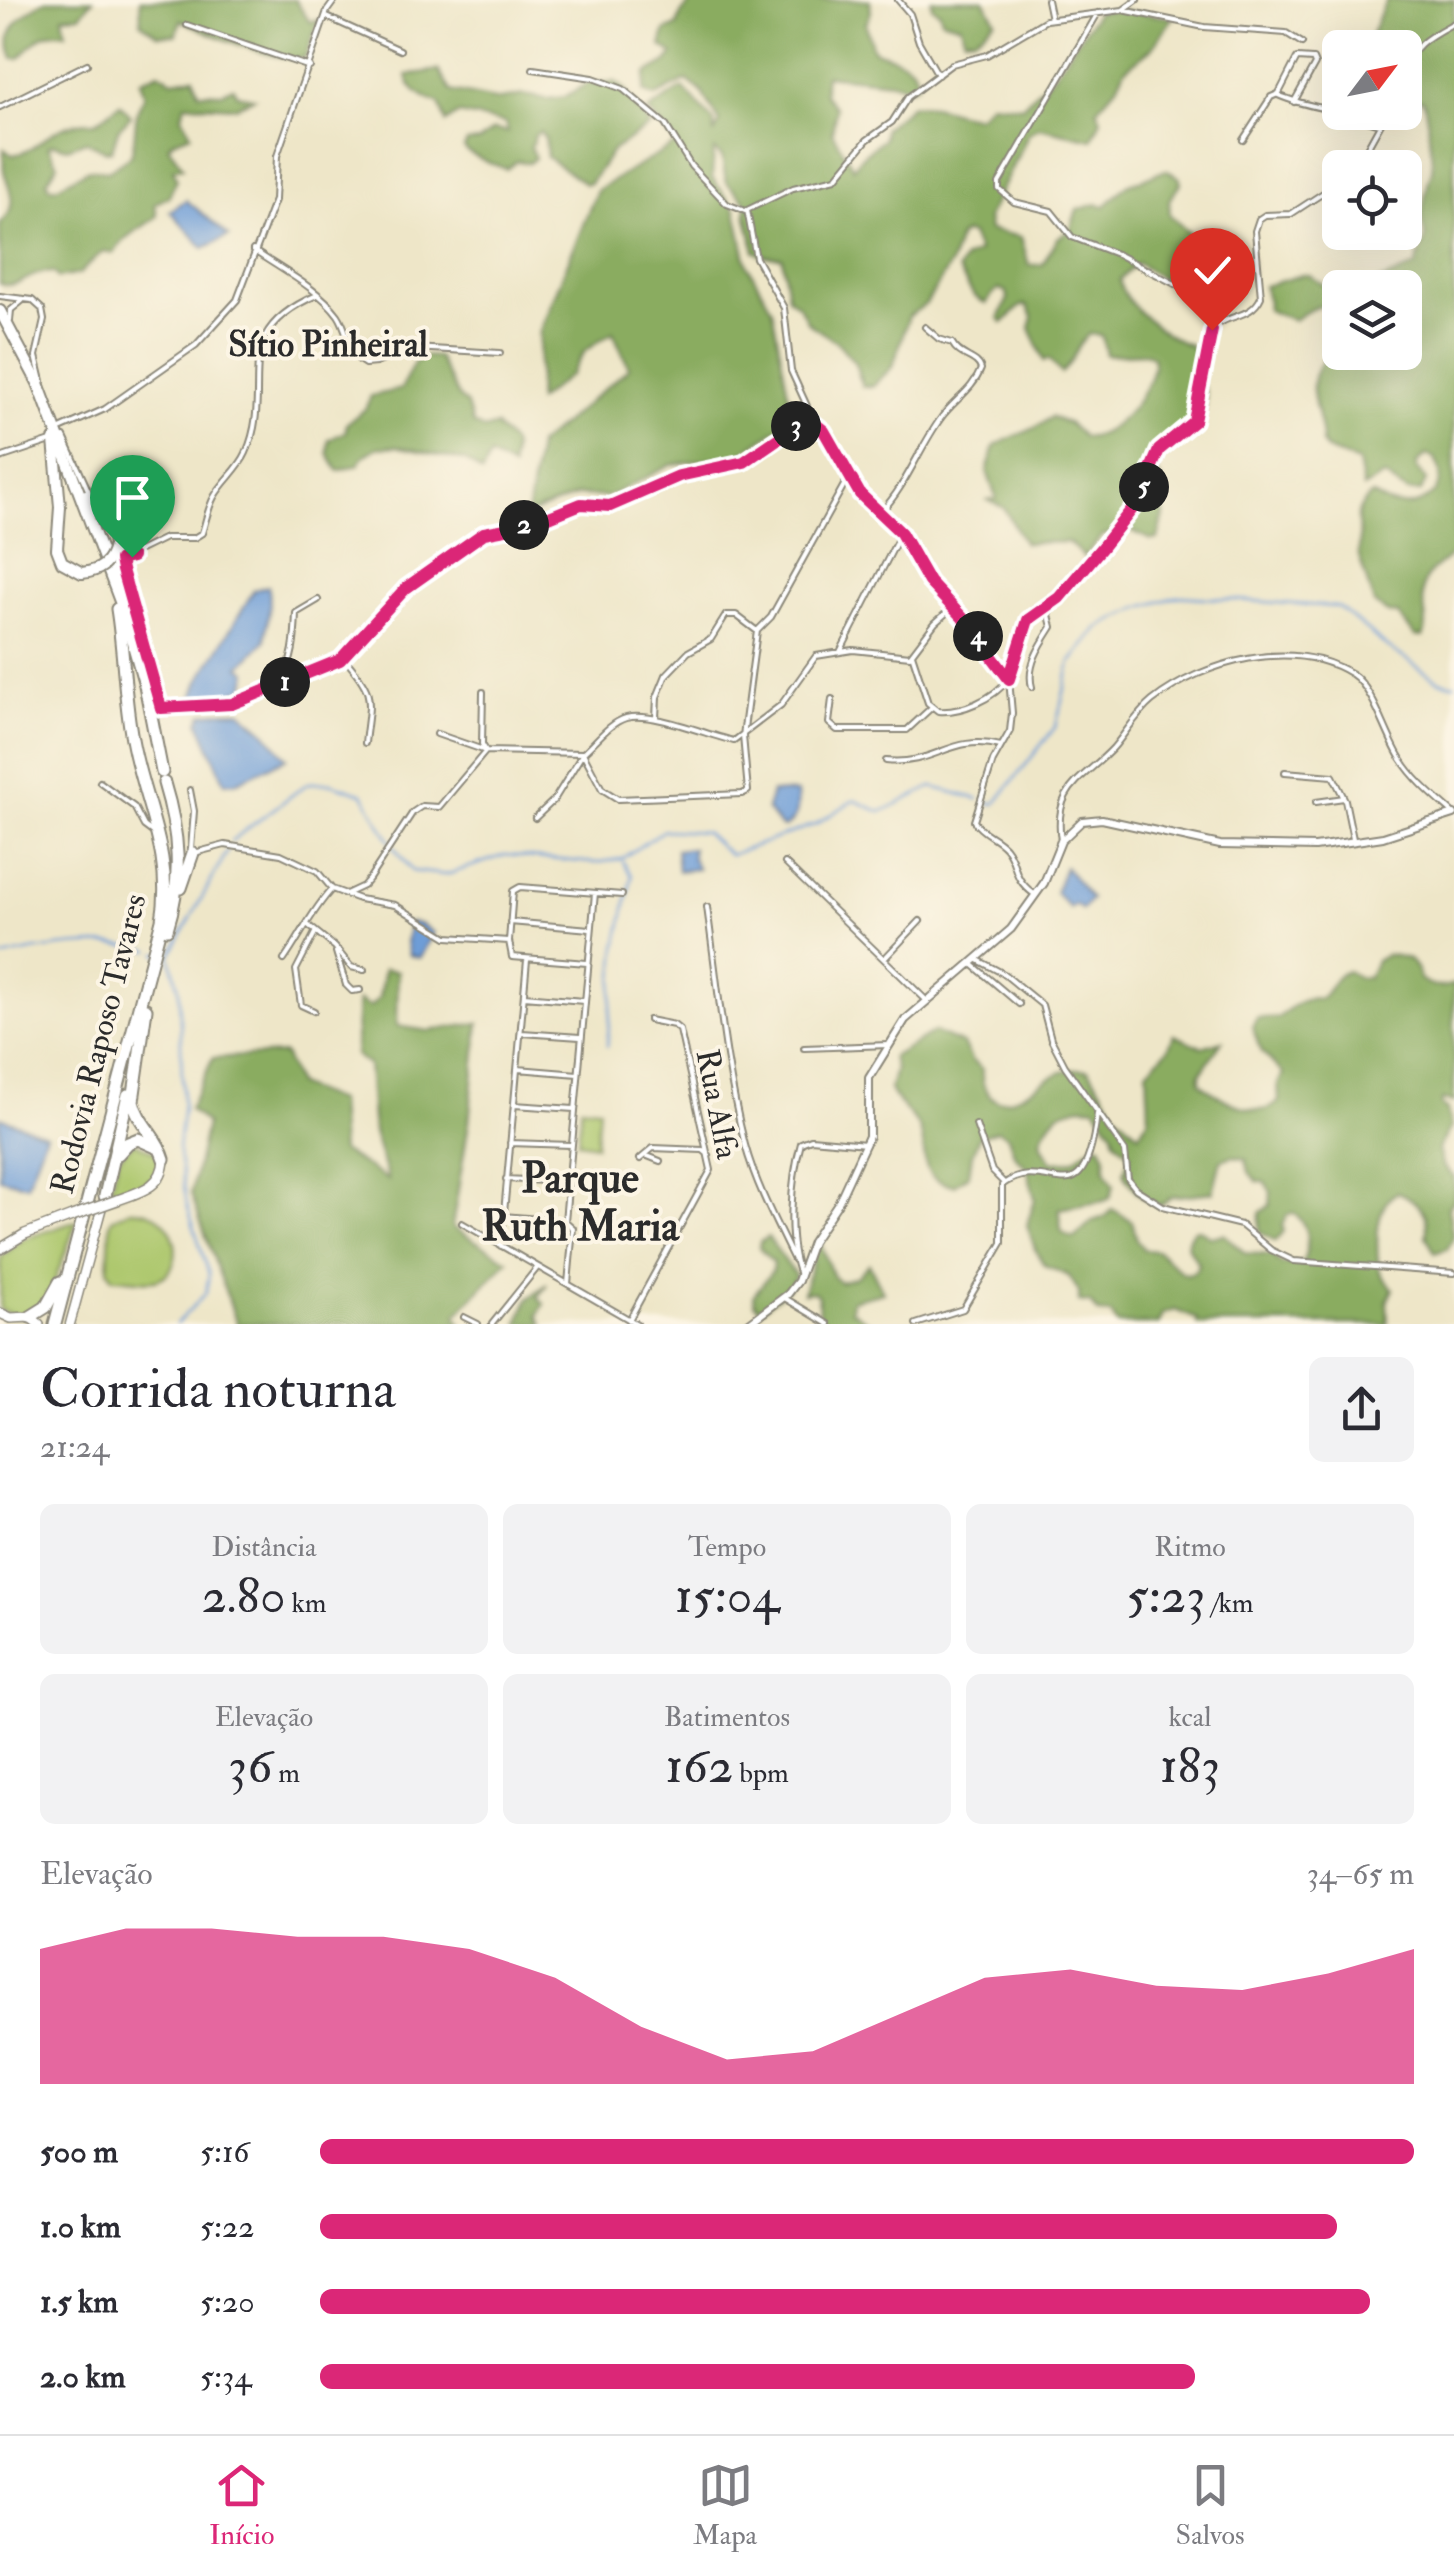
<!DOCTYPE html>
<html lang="pt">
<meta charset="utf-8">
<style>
:root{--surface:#fff;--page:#f2f2f3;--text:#2b2b33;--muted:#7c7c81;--line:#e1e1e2;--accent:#db2777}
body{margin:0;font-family:"IM FELL Double Pica",serif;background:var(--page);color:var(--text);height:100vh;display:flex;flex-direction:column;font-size:38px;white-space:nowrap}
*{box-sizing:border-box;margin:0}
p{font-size:32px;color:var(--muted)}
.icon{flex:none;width:55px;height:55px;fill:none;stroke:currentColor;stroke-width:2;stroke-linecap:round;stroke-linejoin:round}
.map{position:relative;height:1324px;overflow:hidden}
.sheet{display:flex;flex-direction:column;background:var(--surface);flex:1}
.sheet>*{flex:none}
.needle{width:65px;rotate:58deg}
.controls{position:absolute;left:1322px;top:30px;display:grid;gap:20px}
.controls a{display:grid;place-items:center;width:100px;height:100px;border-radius:15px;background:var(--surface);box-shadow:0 10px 40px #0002;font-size:50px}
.pin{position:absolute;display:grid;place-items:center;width:85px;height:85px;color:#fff;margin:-102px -42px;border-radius:50% 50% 50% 0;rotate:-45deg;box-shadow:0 0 10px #0007}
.pin .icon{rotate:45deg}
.km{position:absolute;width:50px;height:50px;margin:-25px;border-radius:50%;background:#222;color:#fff;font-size:28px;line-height:50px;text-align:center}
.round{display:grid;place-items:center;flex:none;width:105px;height:105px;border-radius:15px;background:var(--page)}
.overview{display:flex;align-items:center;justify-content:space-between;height:170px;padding:0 40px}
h1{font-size:55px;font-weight:600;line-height:75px}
.figures{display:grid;grid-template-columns:repeat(3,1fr);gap:15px;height:170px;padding:10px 40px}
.figures div{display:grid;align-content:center;border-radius:15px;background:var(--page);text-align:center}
.figures b{font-size:50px;font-weight:600}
.figures small{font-size:28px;font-weight:400}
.figures p{font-size:28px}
.chart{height:280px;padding:20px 40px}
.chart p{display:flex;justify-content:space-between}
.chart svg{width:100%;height:180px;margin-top:10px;fill:var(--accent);opacity:.7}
ul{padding:0 40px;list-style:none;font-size:32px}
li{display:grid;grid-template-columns:160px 120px 1fr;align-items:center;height:75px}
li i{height:25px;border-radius:12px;background:var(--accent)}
.tabs{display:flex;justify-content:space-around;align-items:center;height:140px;border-top:2px solid var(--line);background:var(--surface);font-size:28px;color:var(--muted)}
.tabs a{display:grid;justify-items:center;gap:5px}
.tabs .active{color:var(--accent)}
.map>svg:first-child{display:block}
</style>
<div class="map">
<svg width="1454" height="1324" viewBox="0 0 1454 1324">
<rect width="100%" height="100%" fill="#fcf5e5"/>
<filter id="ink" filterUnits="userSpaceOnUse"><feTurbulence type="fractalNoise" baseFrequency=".01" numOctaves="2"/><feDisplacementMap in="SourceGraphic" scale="20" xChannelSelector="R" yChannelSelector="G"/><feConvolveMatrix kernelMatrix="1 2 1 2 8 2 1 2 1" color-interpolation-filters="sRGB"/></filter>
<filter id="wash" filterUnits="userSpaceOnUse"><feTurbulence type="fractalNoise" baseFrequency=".0048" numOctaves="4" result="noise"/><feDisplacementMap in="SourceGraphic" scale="40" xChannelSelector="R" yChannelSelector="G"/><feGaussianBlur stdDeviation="2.25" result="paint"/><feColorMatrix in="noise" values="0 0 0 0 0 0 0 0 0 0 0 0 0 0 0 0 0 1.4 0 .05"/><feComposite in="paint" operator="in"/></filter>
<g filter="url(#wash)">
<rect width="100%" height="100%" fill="#eee6c8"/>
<!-- green -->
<path fill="#aec86e" stroke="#6c7a4c" stroke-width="2.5" d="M581,1106L599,1108L596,1145L578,1142Z
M134,1142L157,1153L160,1164L154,1178L108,1199L119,1157Z
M130,1210C180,1207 190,1272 155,1280C143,1282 126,1278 113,1278L108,1270L110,1224L112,1219Z
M77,1221L47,1302L21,1317L0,1310L1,1257L23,1239Z"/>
<!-- forest -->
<path fill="#8aac61" stroke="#5a6c46" stroke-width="2.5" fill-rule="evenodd" d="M46,0H93L80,15L63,16L66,33C46,28 32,43 20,58H13C0,29 24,13 46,0Z
M140,0H295L310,22L319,20L306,57C282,66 206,32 181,20L176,35H158L141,23Z
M688,0H870L871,12L866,24L873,50C890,58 919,60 917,84L911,88L891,82L825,75L824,94L836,108L832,132L853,168L862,156L883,139L884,128L911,105C936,102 955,115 978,116L990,103L1022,106L1055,73L1097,12L1117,10L1173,18L1152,48L1125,69L1117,86L1097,109L1101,119L1092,139L1039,127L1029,133L987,218L989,230L1021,237L1029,265H1042L1058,238L1070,230L1077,210L1096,204L1105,206L1127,185L1166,170L1179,177L1181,183L1169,200L1170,215L1196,240L1225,242L1234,250L1231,266L1191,294L1176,288L1137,263L1120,279C1117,300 1171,342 1191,345L1196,364L1193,379C1209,385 1207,404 1202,419L1187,427L1162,454L1155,468L1163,485L1145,494L1141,501L1155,505L1161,503L1164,515L1158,539L1151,540L1125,528L1102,536L1084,557L1068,542L1024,543L1004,508L988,500L996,498L987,471L995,446C1014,434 1034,432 1051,417L1068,423L1083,437C1113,442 1158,384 1153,357L1145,353L1106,355L1102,336L1089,334C1075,345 1074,364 1061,373L1049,359L1044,361L1030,328L1033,317L1027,305L1021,306L1003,323L999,319L1008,298L1006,292L1000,289L994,292L986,304L974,296L958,270L964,259L978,252L971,235L965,233L959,237L950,265L926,304L909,316L893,366L873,386H862L855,363L838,343L808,323L799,306L788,297L782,257L762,256L755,251L746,214L747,203L726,182L722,157L714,150L712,178L736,210L747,264L772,309L793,418L741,454L671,465L607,497L579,495L527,515L538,445L629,368L613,332L585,351L570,375L537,401L540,331L597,190L676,144L648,111L683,88L714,122V134L720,122L701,91L687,80L654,97L644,92L646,74L667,62L673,54L661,46L665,31L677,26L681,14L689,5Z
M931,0H984L996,20L976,37L964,38L961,25L942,20L940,12L932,7Z
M1387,0H1454V552C1446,562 1429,569 1425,581C1417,599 1432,618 1423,637L1415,636L1398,615L1388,613L1374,604L1358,553C1366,528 1345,516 1372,495C1379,499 1387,504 1395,505C1425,510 1454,485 1433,457L1426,455L1417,463V469L1426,480L1421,492H1407L1384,476L1363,488L1358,462L1327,450L1322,443C1323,422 1306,392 1316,372C1324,357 1335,347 1340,331V352H1405V288L1366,287L1416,266C1417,256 1424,248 1425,237C1425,232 1423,227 1422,222C1422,207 1428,182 1432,169C1433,164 1426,106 1423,100H1415L1405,86V48L1361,47C1378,28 1375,21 1387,0Z
M438,70L451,91L495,100L524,95L547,99L564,97L588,83L615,82L622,87L650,126L613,150L590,183L585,184L547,157L545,138L540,132L535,135L531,147L535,158L529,163L517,161L507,169C497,166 469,156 464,148L467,142L479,141L493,130L508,132L505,123L459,114L446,123L439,103C424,100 409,90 407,75Z
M159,72L172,80L194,77L199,92L221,93L233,87L238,95L254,98L235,107L185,104L182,116L191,134L173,141L168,146L183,167L173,169L177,179L169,196L155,204L157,216C142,229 123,235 114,253L103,251L79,274L58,278L54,273C33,268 21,290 0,284V223C18,209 11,192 5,175C2,168 4,156 4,149L12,155C44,151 47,120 96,122L120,104L131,116L118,130L112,150L106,151L86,141L67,148L53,144L48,146L58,164L47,181L49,187H56L89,169L108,171L131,155C138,134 131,115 145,96L140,81Z
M1302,275H1309L1325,286L1344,287L1340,288V318L1337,310C1319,301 1309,310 1294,320L1267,310L1268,302L1263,286Z
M425,356L438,357L458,396L467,405L473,424L484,430L496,426C500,435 511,438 513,447C513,454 511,462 512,468L490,456L482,473L466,461L396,446L377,448L364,456L358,465L338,471L328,453L329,440L346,431V424L365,409L371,396L401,389L414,363Z
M1386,955C1407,956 1414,959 1420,979C1431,987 1441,989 1454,984V1102L1442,1100L1441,1105L1447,1110L1451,1127L1438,1149L1443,1166L1454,1177V1200L1448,1207L1453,1238L1447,1249L1435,1253L1426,1236C1431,1214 1416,1199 1397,1192C1374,1206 1376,1245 1379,1269C1380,1276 1388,1282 1393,1289L1387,1302L1388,1324H1197V1319L1175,1310L1163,1314L1159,1324H1117L1111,1314L1098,1313L1090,1303L1079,1302V1292L1069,1276L1044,1265L1035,1249L1027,1225L1035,1199L1027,1168L1014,1154L1008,1136L997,1130L979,1137L972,1154L969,1174L954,1185C913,1180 930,1149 919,1128C912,1113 896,1105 890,1089L895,1069L892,1057L934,1032L963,1044L972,1061L982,1069C981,1082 985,1097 999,1101C1035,1098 1050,1063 1089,1070L1117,1114L1139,1134L1149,1117L1147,1071L1168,1049L1174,1035L1202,1047L1222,1041L1200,1074V1083C1218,1097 1261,1124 1279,1101L1278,1084L1283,1074L1262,1052L1252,1027L1257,1018H1278C1288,1009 1305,995 1319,999C1331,991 1333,975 1347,971L1360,978H1368L1376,961ZM1081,1106L1095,1107L1113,1132L1115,1140L1130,1154L1124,1173C1134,1190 1142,1201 1161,1205L1171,1197L1213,1192L1221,1160L1233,1156L1246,1159L1249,1172L1257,1182H1264L1271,1192L1270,1205L1260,1213L1259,1232L1276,1241L1284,1231L1282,1225L1287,1215L1293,1213C1310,1225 1309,1245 1303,1263L1281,1264L1272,1255L1245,1253L1224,1234L1211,1237L1199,1229L1193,1230C1182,1247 1189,1248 1198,1263L1196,1270L1189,1274L1182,1273L1158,1251L1144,1250L1137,1240L1132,1221L1112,1209L1105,1217L1092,1221L1074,1238C1053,1233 1064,1224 1059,1209L1104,1201L1110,1198L1114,1185L1105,1169L1106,1156L1101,1145L1095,1144C1072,1158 1084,1161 1052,1162C1042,1145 1036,1144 1048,1126C1059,1110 1061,1111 1081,1106Z
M384,969L398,971L397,1026L429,1031L479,1023L469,1122L452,1227L508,1260L456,1315L461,1324H237L191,1194L206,1124L189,1109L213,1058L284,1054L297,1085L338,1101L341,1151L388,1180L373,1133L368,1065L355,1055L358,1001L370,1007L379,998Z
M768,1237L796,1276L789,1287L761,1310L754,1303L753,1296L772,1271L773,1263L759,1248L760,1242Z
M819,1239L833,1277L840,1282L856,1277L869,1264L883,1292L852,1300L851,1310L871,1324H834L819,1318L818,1296L814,1292L803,1293Z
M547,1284L538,1297L544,1304L538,1315L543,1324H518L528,1299Z"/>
<!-- water -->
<path fill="#6e9dd7" stroke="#4c6481" stroke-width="2.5" d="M186,200L229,236L204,248L170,211Z
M268,586C273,601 266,624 265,641L240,667L248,672L244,688L234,692L229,701L197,703L193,697L199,681L254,590Z
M223,711H240L263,730L287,758L236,782L225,783L199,722L203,714Z
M772,792L797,793C798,808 799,818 785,827L780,826L767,809Z
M692,848V859L698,869L678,871L676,850Z
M1065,867L1091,899L1082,910L1075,904L1070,908L1055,893Z
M410,922L422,925L433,933L420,958L409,955L406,942Z
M0,1117L46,1134L27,1185L0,1178Z"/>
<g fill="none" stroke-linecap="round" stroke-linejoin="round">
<!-- stream -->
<path stroke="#6e9dd7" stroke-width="2.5" d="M987,802L995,804L1056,726L1071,662L1098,628L1139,608L1179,596L1338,607L1386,646L1439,681L1454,684
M231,841L308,783H330L363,794L393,846L412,871L446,875L505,855L595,863L621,859L664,830L705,832L730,855L816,824L854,800L881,812L932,787L978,799
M157,953L170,956L228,850
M170,956L179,989L183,1105L178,1146L187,1205L209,1274L206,1293L176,1324
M0,958C46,946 103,939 150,950
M607,1046L617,947L632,876L623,862"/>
</g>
</g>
<g filter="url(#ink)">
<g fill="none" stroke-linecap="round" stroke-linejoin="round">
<!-- minor casing -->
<g stroke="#8c887a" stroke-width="8">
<path id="minor" d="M898,0L910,14L919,42L938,75
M1047,0L1051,19
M1123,10L1137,0
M1098,13L999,183V189L1014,202L1051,211L1072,237L1119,255L1198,296L1206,304L1211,328
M327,17L400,50
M187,25L310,67
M533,69L593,78L623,89L665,124L691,166L727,204L745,211
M1405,75C1409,46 1430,36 1454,23
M1294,102L1315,64L1313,59L1297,58L1278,95C1298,104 1319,107 1340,112
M0,107L87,64
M1340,112L1379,124
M1243,140L1271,97L1278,94
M1356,168L1387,112
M253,250C280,269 318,288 338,315C349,331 347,354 365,364L376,363L414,348L500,353
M0,296L32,300L42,309L44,320L36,356L42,381
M10,321L11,310L22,301
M60,429L105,409L196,345L237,300L275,200L277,156L327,11L335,0
M64,437L89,492
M0,458L54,440
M97,503L119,535L122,570L161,707L226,706L340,661L406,588L484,533L539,522L581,504L610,506L679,477L744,461L807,417
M881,512C907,485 919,448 941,418C954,400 973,390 981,369C977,356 960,358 952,343L939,339L925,327
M120,560L165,538H194L202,533C206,521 208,508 214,497C223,481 239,469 246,453C276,385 224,335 317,295
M840,652L901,533
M912,654L928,703L938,711C961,713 994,699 1008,679C1019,665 1019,637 1027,619L1050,605L1071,583L1136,504L1159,450L1195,421L1212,330C1225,313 1251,320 1261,297L1255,231L1259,219L1265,215L1291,214L1340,182
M344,658C376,695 370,697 365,743
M280,684C294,660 295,639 296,613L318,600
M1032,687C1026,666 1041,644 1052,627L1047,607
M483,692L482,744L486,751
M832,699L829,723L837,730H907L931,708
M656,718L657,697L666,675L688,652L711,639L726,615H736L757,631
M437,734L486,751
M886,761C936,766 951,733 1001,746
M1285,772L1333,776L1345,800L1353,839
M100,782L134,807L144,826L152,832
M190,790L194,811L191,849
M1316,802L1344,798
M535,818L554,800L583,753L602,789L618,799L742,794L748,791L743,736L757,631L771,617L849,476
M1061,841C1053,786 1082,781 1113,748C1126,733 1136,714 1152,701C1203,661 1293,637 1352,674C1373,687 1387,738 1401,759C1414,780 1436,798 1454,814
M198,852L225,845L281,854L317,871L332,889L359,899L395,905L447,937L509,941
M785,863L925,999
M346,894L363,886L369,879L413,812L422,806L439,807L486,751L583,753C596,742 609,723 626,718C651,711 707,735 734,741L781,705L816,656L853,650L910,656L935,623L953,607
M1034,894C1010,876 1019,864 1005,847C995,836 982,834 974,821L993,761L1010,731L1012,713L1009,679L962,617L929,582L901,533L860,494L823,431L807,417V406L791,371L784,308L756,258L747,210L793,188L836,178L867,140L892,122L908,97L952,64L987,55L1046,20L1123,10L1204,27L1286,33L1302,43
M707,907C718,986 725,1068 745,1145C756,1185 776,1223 794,1260
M510,922L590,929
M308,925L335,947L351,967L364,970
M336,952L346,985L352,991L360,990
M884,959L920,921
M284,960C301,936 312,910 332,889
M978,960L1004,974L1042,1005L1051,1039L1065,1066L1125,1151L1128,1179L1136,1189L1163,1206L1241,1225L1271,1250L1294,1261L1454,1273
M587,963L512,957L509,941L513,891L520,887L622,895
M973,965L1019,1004
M524,996L584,1001
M314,1011L301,1005L296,970L315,933
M522,1033L580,1037
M804,1048L889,1045
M518,1069L578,1074
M514,1105L574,1109
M976,1125L992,1171L1004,1183
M510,1143L571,1145
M645,1155L660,1161
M640,1159L653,1148L703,1150L709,1155
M506,1179L567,1182
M503,1216L563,1221
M565,1221L595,893
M565,1221L573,1228L568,1284
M462,1223L637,1324
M501,1246L527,960
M800,1275C786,1239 791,1179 801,1143L811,1139L866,1144
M783,1297L828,1324
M464,1317L478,1324
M629,1320L711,1170L680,1030L674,1025L649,1020
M492,1324L537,1268
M916,1324L963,1309L1002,1243V1185C1050,1150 1083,1229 1097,1114"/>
</g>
<!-- tertiary casing -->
<g stroke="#8c887a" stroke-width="10">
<path id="tertiary" d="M748,1324L788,1294L798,1281L812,1242L838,1203L869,1136V1078L905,1020L1011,929L1044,883L1061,841L1082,821L1102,819L1220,845L1315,847L1383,837L1454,814"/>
</g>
<!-- secondary casing -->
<g stroke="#8c887a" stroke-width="11">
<path id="secondary" d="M70,1324L103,1203"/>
</g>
<!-- primary casing -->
<g stroke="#8c887a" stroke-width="12">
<path id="primary" d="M117,1200C140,1192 163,1187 164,1159
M0,1249L25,1234L72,1216
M0,1313L11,1318L30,1317L39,1324"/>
</g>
<!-- trunk casing -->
<g stroke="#8c887a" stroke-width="14">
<path id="trunk" d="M0,311L38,383L121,604
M54,440L60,507L57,549L62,562L82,573
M86,495L113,536L114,546"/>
</g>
<!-- motorway casing -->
<g stroke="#8c887a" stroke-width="15">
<path id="motorway" d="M123,608L145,685L162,772
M164,783C179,832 183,879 167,929
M181,888L193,853
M146,1009L133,1101C138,1124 158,1137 164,1159
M118,1154L128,1143L138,1139L156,1147
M105,1196L128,1095
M30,1317L46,1307L60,1282
M55,1324L162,920C174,856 143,801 132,739C124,697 124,653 117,609"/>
</g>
<!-- minor -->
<use href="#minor" stroke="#fff" stroke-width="4"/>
<!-- tertiary -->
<use href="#tertiary" stroke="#fff" stroke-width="6"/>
<!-- secondary -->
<use href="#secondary" stroke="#fff" stroke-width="8"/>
<!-- primary -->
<use href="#primary" stroke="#fff" stroke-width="9"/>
<!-- trunk -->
<use href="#trunk" stroke="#fff" stroke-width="10"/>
<!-- motorway -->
<use href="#motorway" stroke="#fff" stroke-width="11"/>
<!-- primary-bridge casing -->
<g stroke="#8c887a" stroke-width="12" stroke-linecap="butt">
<path id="primary-bridge" d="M72,1216L117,1200"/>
</g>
<!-- trunk-bridge casing -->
<g stroke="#8c887a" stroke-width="14" stroke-linecap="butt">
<path id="trunk-bridge" d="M82,573C100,571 110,564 114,546"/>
</g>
<!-- primary-bridge -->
<use href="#primary-bridge" stroke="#fff" stroke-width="9"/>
<!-- trunk-bridge -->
<use href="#trunk-bridge" stroke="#fff" stroke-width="10"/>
</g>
</g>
<g fill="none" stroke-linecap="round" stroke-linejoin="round" filter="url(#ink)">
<!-- route casing -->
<g stroke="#fff" stroke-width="20">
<path id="route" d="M132,557L120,560L122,570L161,708L232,704L340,660L406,588L484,533L532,524L581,504L610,506L679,476L744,462L808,418L824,431L860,494L901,533L929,582L962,617L1009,679L1028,620L1059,598L1103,546L1136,504L1159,450L1194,421L1212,330"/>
</g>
<!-- route -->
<use href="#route" stroke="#db2777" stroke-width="12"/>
</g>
<g text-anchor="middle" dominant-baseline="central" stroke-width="8" stroke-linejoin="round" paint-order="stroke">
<!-- street labels -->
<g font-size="32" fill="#2b2b2b" stroke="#fcf5e5">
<text transform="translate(99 1044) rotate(-76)">Rodovia Raposo Tavares</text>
<text transform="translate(717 1104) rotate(79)">Rua Alfa</text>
</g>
<!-- neighbourhood labels -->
<g font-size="35" font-weight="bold" fill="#2b2b2b" stroke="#fcf5e5">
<text x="328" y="345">Sítio Pinheiral</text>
</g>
<!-- district labels -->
<g font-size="42" font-weight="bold" fill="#2b2b2b" stroke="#fcf5e5">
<text x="580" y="1179">Parque<tspan x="580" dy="48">Ruth Maria</tspan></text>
</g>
</g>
</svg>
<div class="controls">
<a><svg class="needle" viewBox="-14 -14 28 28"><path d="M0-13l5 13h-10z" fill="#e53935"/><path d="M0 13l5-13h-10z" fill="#7c7c81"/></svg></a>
<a><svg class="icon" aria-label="locate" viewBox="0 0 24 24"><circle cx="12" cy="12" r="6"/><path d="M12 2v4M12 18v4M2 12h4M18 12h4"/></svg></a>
<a><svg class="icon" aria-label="layers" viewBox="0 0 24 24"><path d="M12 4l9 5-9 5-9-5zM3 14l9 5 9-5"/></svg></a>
</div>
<div class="pin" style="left:132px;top:557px;background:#1e9e55"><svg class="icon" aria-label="arrive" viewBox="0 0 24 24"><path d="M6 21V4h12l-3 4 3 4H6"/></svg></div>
<div class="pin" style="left:1212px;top:330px;background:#d93025"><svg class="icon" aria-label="check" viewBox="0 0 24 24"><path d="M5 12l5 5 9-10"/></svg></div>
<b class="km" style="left:285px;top:682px">1</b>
<b class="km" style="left:524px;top:525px">2</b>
<b class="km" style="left:796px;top:426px">3</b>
<b class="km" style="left:978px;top:636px">4</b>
<b class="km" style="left:1144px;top:487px">5</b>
</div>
<section class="sheet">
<div class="overview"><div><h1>Corrida noturna</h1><p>21:24</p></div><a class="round"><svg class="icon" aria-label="share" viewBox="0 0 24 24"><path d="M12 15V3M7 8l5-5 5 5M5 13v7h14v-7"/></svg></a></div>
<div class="figures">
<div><p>Distância</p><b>2.80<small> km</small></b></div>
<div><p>Tempo</p><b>15:04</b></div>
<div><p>Ritmo</p><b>5:23<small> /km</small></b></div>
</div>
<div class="figures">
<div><p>Elevação</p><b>36<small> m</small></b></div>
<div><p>Batimentos</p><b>162<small> bpm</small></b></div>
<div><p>kcal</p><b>183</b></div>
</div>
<div class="chart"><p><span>Elevação</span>34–65 m</p>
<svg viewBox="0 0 160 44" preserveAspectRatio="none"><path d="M0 44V11L10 6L20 6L30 8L40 8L50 11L60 18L70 30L80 38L90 36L100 27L110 18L120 16L130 20L140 21L150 17L160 11V44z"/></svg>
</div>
<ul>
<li><b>500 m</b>5:16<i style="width:100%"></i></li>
<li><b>1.0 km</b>5:22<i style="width:93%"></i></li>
<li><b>1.5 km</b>5:20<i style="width:96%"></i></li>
<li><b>2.0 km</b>5:34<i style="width:80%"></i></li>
</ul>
</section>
<nav class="tabs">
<a class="active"><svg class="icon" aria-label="home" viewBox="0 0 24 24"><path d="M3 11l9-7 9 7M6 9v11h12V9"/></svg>Início</a>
<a><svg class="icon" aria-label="map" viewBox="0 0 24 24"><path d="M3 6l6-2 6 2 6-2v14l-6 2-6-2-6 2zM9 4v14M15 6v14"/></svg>Mapa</a>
<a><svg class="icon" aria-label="saved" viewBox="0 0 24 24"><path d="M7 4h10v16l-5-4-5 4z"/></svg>Salvos</a>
</nav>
